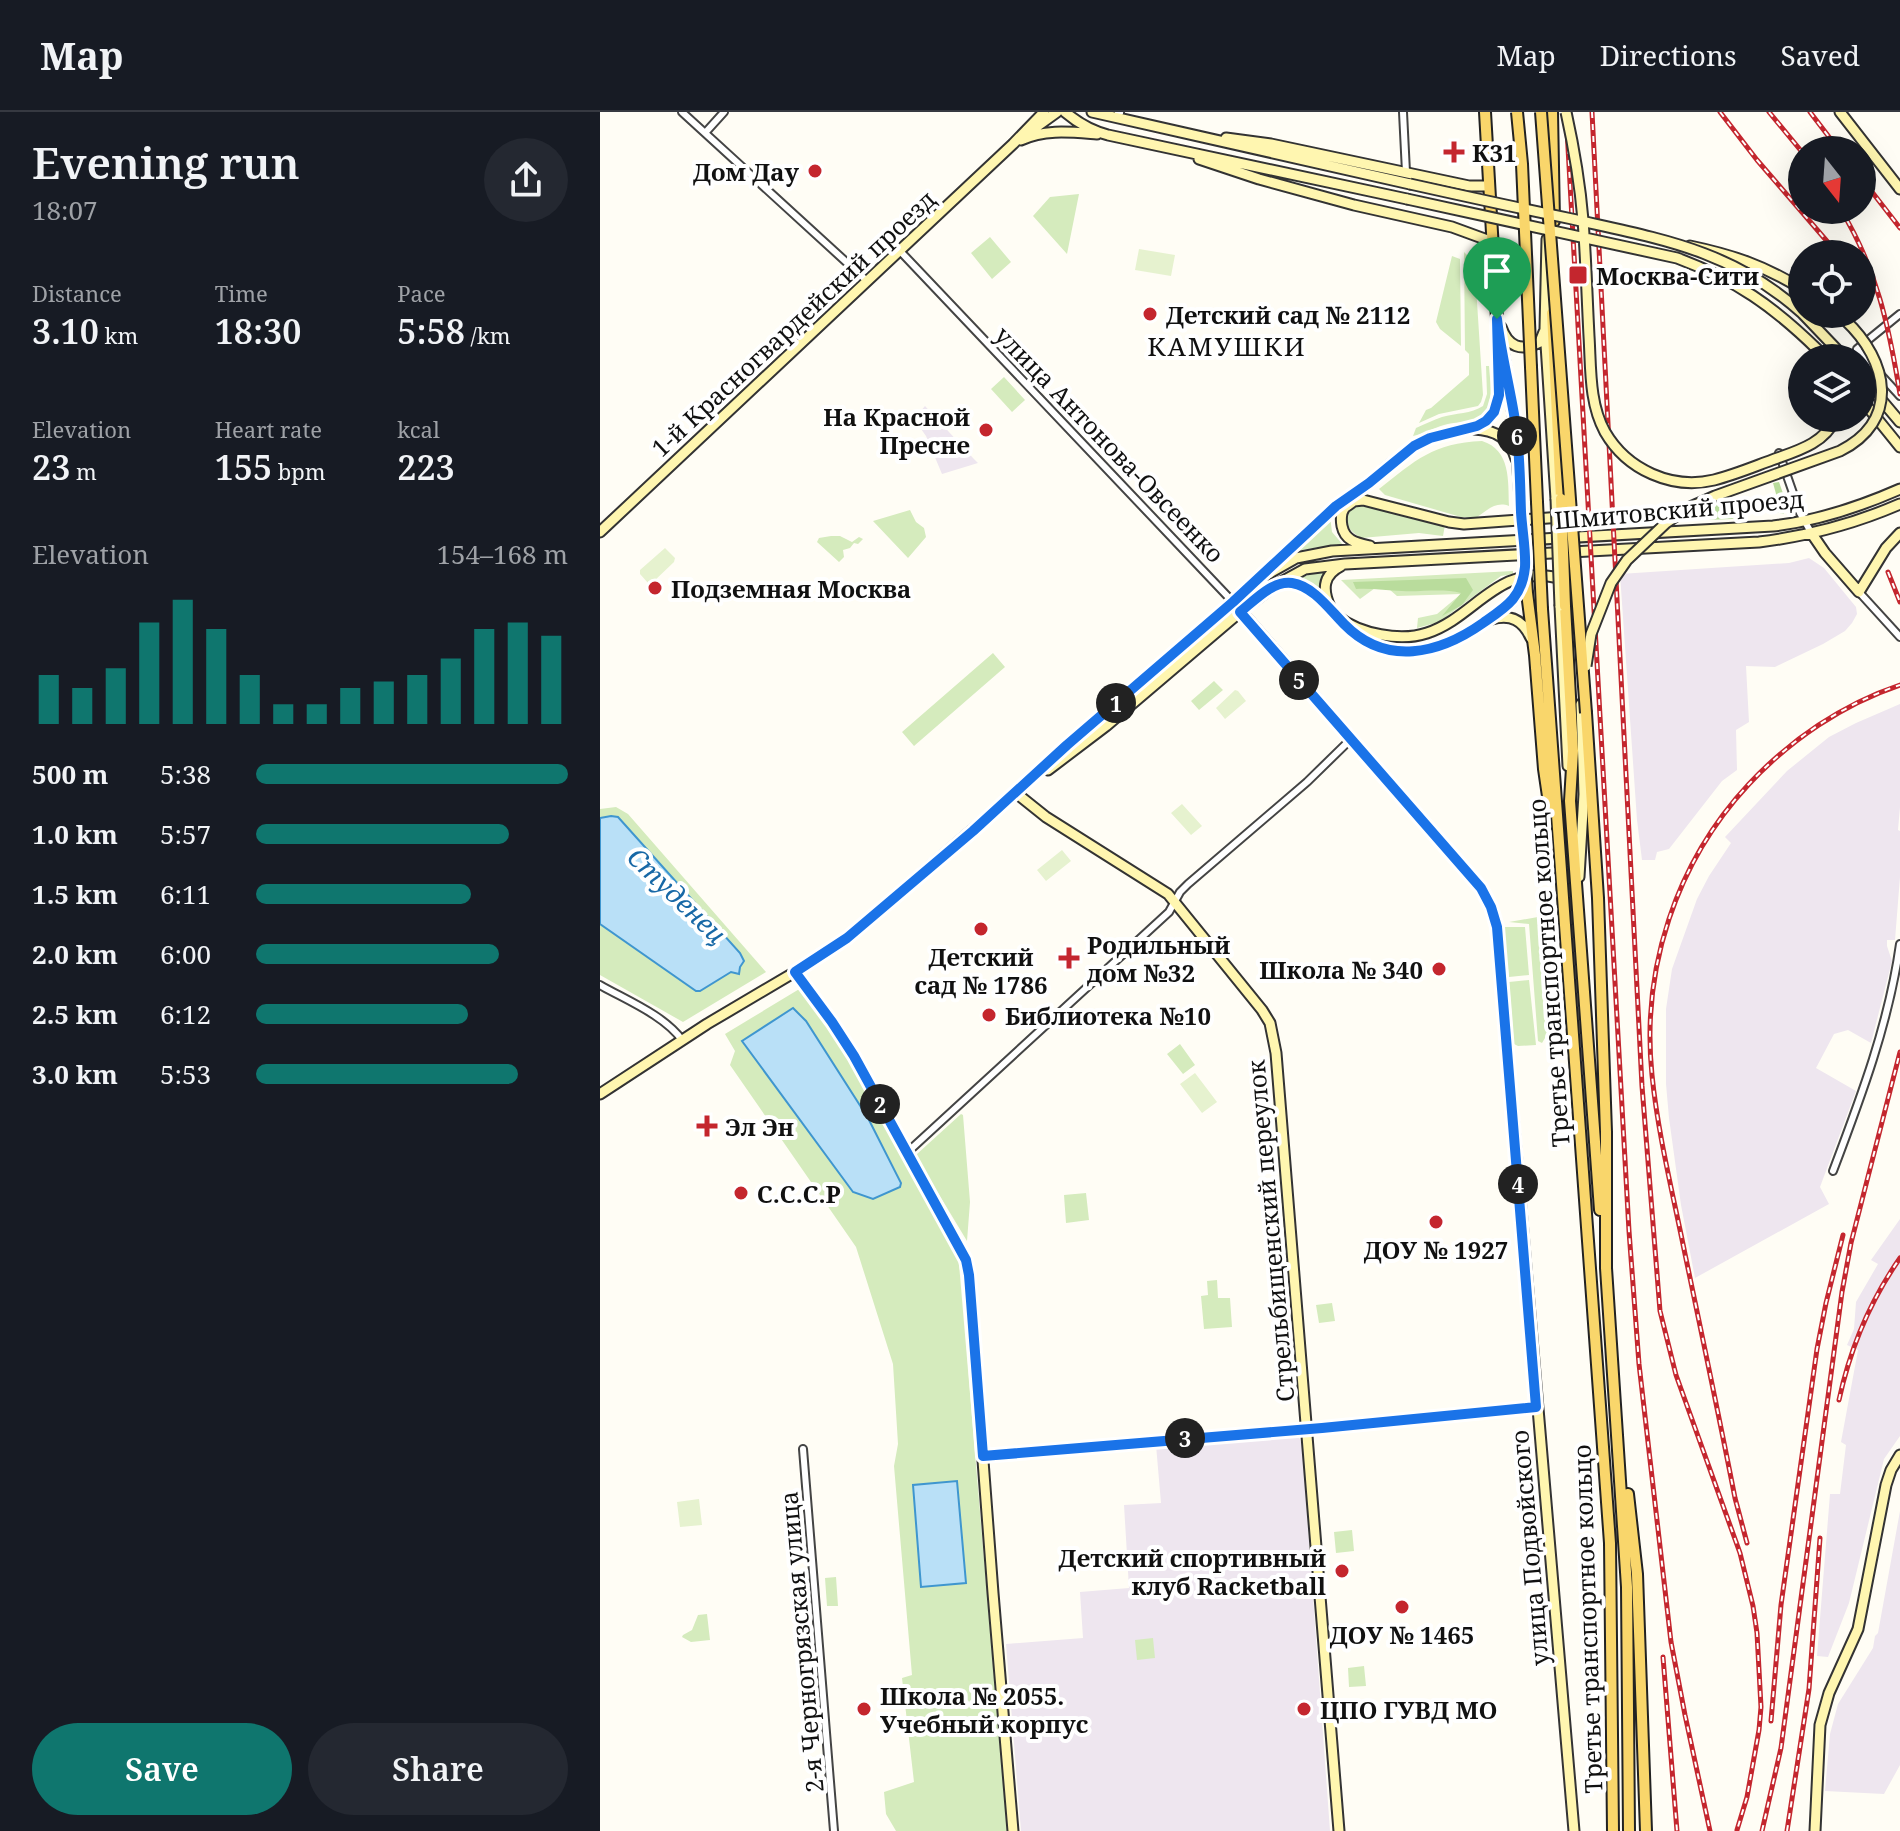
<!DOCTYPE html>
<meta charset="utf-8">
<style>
:root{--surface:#171b24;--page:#242831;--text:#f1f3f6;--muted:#9ea1a6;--line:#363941;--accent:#0f766e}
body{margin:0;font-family:"Noto Serif",serif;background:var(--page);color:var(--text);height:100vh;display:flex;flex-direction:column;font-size:30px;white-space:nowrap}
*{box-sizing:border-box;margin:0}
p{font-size:26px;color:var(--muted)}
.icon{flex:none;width:44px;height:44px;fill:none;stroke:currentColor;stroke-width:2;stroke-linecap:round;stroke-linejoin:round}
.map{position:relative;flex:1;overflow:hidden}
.panel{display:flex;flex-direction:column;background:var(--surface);width:600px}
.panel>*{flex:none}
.needle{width:52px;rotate:163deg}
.tools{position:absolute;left:1188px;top:24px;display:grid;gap:16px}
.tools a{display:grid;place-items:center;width:88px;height:88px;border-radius:50%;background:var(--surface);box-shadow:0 8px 32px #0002;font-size:40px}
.pin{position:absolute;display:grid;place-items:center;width:68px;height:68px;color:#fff;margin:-82px -34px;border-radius:50% 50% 50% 0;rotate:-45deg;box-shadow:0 0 8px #0007}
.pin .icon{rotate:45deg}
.km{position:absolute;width:40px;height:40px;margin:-20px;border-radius:50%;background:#222;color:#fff;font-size:22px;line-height:40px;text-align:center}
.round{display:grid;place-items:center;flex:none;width:84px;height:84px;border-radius:42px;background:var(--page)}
.head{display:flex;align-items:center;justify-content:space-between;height:136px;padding:0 32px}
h1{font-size:44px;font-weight:600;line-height:60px}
.metrics{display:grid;grid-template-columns:repeat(3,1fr);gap:12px;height:136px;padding:8px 32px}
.metrics div{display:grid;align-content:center}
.metrics b{font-size:34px;font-weight:600}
.metrics small{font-size:22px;font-weight:400}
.metrics p{font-size:22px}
.chart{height:224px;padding:16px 32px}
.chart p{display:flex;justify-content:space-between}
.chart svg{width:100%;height:144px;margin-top:8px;stroke:var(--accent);stroke-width:6}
.action{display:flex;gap:16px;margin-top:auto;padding:16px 32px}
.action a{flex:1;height:92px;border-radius:48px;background:var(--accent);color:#fff;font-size:32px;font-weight:600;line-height:92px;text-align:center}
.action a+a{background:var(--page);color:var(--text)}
ul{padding:0 32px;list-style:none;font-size:26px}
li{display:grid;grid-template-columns:128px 96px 1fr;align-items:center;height:60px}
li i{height:20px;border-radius:10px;background:var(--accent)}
header{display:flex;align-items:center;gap:48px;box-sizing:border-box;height:112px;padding:0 40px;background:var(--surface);border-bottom:2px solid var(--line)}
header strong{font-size:38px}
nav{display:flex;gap:44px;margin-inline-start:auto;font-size:28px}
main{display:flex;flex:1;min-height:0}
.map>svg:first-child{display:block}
</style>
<header>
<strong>Map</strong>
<nav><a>Map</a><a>Directions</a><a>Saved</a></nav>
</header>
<main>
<section class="panel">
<div class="head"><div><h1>Evening run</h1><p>18:07</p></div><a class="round"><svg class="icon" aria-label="share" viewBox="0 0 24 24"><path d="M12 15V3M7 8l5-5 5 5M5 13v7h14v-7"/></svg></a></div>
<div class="metrics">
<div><p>Distance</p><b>3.10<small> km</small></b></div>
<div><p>Time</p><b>18:30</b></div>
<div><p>Pace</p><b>5:58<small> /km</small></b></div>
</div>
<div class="metrics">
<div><p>Elevation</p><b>23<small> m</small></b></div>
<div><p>Heart rate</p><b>155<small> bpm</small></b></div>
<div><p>kcal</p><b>223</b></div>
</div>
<div class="chart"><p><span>Elevation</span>154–168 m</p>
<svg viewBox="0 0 160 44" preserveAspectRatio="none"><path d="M5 44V29M15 44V33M25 44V27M35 44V13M45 44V6M55 44V15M65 44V29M75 44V38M85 44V38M95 44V33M105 44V31M115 44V29M125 44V24M135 44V15M145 44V13M155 44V17"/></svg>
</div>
<ul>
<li><b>500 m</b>5:38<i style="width:100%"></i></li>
<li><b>1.0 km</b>5:57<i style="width:81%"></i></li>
<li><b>1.5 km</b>6:11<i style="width:69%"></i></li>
<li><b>2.0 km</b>6:00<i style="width:78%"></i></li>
<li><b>2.5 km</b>6:12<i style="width:68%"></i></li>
<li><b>3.0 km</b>5:53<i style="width:84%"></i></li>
</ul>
<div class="action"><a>Save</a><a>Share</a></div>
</section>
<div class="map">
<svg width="1300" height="1719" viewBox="0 0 1300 1719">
<rect width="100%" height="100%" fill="#fffdf5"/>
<!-- industrial -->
<path fill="#eee6ef" d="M325,294L373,346L378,351L342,362L326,324L314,307Z
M1209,446L1224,456L1256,495L1257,502L1252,511L1245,519L1223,532L1175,555L1146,554L1149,610L1136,618L1137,658L1122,669L1069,737L1057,740L1055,748H1042L1037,708L1020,462L1189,451Z
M1300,592V695L1298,718L1300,719V765L1295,828H1287V834L1292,849L1271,931L1248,918L1234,922L1216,956L1256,979L1220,1075L1229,1092L1095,1166L1081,1093L1069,1006L1066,972V897L1072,857L1097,787L1109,764L1131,731L1125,725L1187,659L1229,625L1256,611Z
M1300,1107V1324L1284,1347L1249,1491L1228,1545L1217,1544L1230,1382H1240L1246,1333L1241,1330L1258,1238L1247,1233L1254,1217L1256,1190L1278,1152L1271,1148Z
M691,1323L699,1325L702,1333L730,1719H421L406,1532L483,1526L480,1480L529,1476L524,1393L561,1391L556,1333Z
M1300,1399V1653L1284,1682L1225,1679L1230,1622L1238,1592L1273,1536L1275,1524L1278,1521Z"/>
<!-- green -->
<path fill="#d5ebbd" d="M479,82L467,142L433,104L450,85Z
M390,125L411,150L392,167L371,141Z
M864,140L869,145L875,159L883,283L881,290L878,294L839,302L819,311L826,298L831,296L869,263V242L865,238Z
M852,144L860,147L861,234L840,217L836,210Z
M886,254H889C890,271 896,298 876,307C866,311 854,310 844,313C833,316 824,322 813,324L816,316C825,312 833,308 842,305C856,301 871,302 883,294L887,282Z
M404,265L425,288L412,300L391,277Z
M882,329C911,338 908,369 909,394C896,389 887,398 876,406L861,405L785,383L779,377C816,348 833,331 882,329Z
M758,393H766L845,413L843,424L819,421L761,426C748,419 742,409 751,396Z
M310,398L316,410L324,416L326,425L308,446L273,409Z
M730,404L732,420L744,434L720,435L696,439Z
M231,424H240L252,430L259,425L263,427L258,432L254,431L250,436L243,438L244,445L239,450L217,430L219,426Z
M730,459C721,467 720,475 722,488L692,469L711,462Z
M913,459V462L901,464L839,510L817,516L818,506L837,502L861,482L797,484L782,471L760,487L741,468Z
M393,541L405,555L314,634L302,620Z
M614,569L623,578L599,598L591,589Z
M16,695L28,702L166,860L83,910L0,863V697Z
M949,803L958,918L948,921L942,931L938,929L929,812L909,810Z
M903,815H925L929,863L909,865Z
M929,868L936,933L918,934L914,932L909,870Z
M201,876L253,950L355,1138L359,1152L407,1719H296L286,1702L284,1680L314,1670L302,1566L312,1563L294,1354L298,1332L293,1252L256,1135L130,953L135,939L125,922Z
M580,932L595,953L583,962L567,942Z
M361,1002L363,1003L370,1090L367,1129L317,1046V1042Z
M486,1081L489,1108L466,1111L464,1083Z
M617,1168L618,1186H630L632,1215L604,1217L601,1184L608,1183L607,1169Z
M732,1191L735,1209L719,1211L716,1193Z
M752,1418L754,1439L736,1441L734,1420Z
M236,1465L238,1494H227L225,1466Z
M107,1502L110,1528L91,1530L82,1525L83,1523L92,1518L98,1503Z
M553,1526L555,1546L537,1548L535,1528Z
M764,1554L766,1574L749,1575L748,1556Z"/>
<!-- forest -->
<path fill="#b9dc9c" d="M1179,370L1186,390L1184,402C1166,398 1148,398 1132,407L1024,411V404L1031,399L1178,389L1173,371Z
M866,466L873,478L862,493L842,504L861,481C843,476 822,480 802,479C787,479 772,476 756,477L753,470Z"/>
<!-- pitch -->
<path fill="#e6f2cf" d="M539,137L575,143L571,164L535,158Z
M65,436L75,446L74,450L52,471H48L40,462V458Z
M635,578L638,579L646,589L625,607L616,596Z
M582,692L602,714L591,723L571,701Z
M462,738L471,749L446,769L437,758Z
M595,961L617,990L602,1001L580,972Z
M99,1387L102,1413L80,1415L77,1390Z"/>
<!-- water -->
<path fill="#b9e0f7" stroke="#3f96cf" stroke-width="2" d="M11,704L18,705L140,841L144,849L140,855L139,862L131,860L100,879H96L0,812V706Z
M193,896L206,909L268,1006L301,1071L300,1075L273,1087L253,1080L142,929Z
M357,1369L366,1471L321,1475L313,1373Z"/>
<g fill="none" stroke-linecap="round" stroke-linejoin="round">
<!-- street casing -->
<g stroke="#444" stroke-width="10">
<path id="street" d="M82,0L267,169
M518,0L520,1
M803,0L806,60
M105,21L124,0
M300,139L633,490
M1300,202L1257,237L1300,284
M1179,341L1200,401L1212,422
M1259,480L1300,525
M0,873C26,888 64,903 82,928
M308,1042L311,1037L569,800L580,780L588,772L707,670L751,627
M1233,1059C1261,985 1289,911 1300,832
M203,1337L234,1719
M383,1344L936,1295"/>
</g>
<!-- secondary casing -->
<g stroke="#333" stroke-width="13">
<path id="secondary" d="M465,0C478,11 492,19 508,23L807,87
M492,0L810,72
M947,0V21
M1240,0L1300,77
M432,18L457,0
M626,26L671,32L869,74H889
M421,28C445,17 470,20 497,22
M599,47L659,67L754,93L852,115L893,130
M947,127L945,217L956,387
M1090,134C1133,143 1165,154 1202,177
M1203,202L1245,246
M901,215C908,235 921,240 940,230L944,220
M1262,265L1300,310
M1262,288L1300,335
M874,317C895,318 910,326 916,347
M747,394L754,389L763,388L849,410L864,412L962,405
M0,420L413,32L444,0
M1212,422L1225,441L1259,480L1286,436L1300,421
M770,434C757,431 745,429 742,414C741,409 741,406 742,401C748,384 808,336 826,328C844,320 876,320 889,306C906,288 899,255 898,233
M671,455L728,401L750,385
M681,472C713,465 733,506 755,522C790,548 832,543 867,521C885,510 909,497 920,479
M633,490L881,776L891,795L897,815L974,1719
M960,494L968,654
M730,495C722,477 723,463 741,454
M738,505C760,522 800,530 827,521C875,505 896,454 954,465C966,468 972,474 974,486
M892,507C911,502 923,508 931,526
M448,658L506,614L640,500L674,474L705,457L745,452L1159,430C1208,424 1254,412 1300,392
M416,681L446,705L568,782L662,898L670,911L676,941L739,1719
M979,765L984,682L981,592
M195,860L232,910L254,944L366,1148L369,1163L393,1481L413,1719
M0,982L107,912L195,860L247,826L405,690L467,633L658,469L673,459L696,446L732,439L1173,414C1217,409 1259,395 1300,377
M1215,1719L1220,1613L1229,1581L1258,1517L1286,1373L1291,1358L1300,1343"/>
</g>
<!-- primary casing -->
<g stroke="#222" stroke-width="14">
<path id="primary" d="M885,0L897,207L916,317L920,380
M952,0L954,109
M952,201L961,387
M931,255L937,390
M927,481L935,543L944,657L950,698
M965,494L973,639L970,689L1000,1098
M942,497L1010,1431L1013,1719
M986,601L998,786L1006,1020V1156L1027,1475L1029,1719
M1028,1382L1037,1462L1046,1719"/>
</g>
<!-- street -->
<use href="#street" stroke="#fff" stroke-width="6"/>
<!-- secondary -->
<use href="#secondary" stroke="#fff6b0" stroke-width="9"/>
<!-- primary -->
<use href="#primary" stroke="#f9d66b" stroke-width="10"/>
<!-- rail casing -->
<g stroke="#c4262e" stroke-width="5">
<path id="rail" d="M966,0L1029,1119L1039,1252L1071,1530L1085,1603L1110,1719
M992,0L1042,974L1060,1199L1076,1263L1140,1441L1153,1494L1157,1521L1161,1595L1159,1618L1147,1685L1137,1718
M1120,0L1157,48L1238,142
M1169,0L1202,40
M1210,0L1239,38
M1262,67L1300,116
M1241,98C1277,157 1289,215 1300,282
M1288,460L1300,490
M1239,1288C1250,1237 1270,1189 1300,1146
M1147,1431L1135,1386C1119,1304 1102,1223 1085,1142C1073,1082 1058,1023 1052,963C1041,857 1076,750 1149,672C1190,628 1243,592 1300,573
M1063,1545L1077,1719
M1171,1609L1181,1493L1217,1237L1226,1191L1243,1123
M1162,1719L1181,1636L1242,1180L1251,1131L1300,940
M1187,1719L1209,1577L1220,1426"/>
</g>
<!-- rail -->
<use href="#rail" stroke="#fff" stroke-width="2" stroke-dasharray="6" stroke-linecap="butt"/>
<!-- secondary-bridge casing -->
<g stroke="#333" stroke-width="13" stroke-linecap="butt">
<path id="secondary-bridge" d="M966,0C974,36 980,72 983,108C986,147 987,186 989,224C991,256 989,291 1005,320C1027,358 1072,378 1114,368C1134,363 1153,355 1172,348C1197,339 1224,332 1236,306
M810,72C864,84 918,96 972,107C1061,127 1132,138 1202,201
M807,87L1077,146C1136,168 1173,194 1218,238
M956,387L960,494
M920,479L923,462
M986,554L991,522L1011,471L1027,448L1066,411L1088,396L1115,384L1240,339C1300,309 1289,249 1245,208"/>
</g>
<!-- primary-bridge casing -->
<g stroke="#222" stroke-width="14" stroke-linecap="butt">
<path id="primary-bridge" d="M917,0L922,52L931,255
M941,0L986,601
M920,380L927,481
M961,387L965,494
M937,390L942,497"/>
</g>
<!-- secondary-bridge -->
<use href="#secondary-bridge" stroke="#fff6b0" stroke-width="9"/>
<!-- primary-bridge -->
<use href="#primary-bridge" stroke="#f9d66b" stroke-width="10"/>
</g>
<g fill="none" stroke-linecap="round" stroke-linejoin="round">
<!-- route casing -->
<g stroke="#fff" stroke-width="16">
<path id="route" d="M897,207C901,243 911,279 916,315C920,343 920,372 921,400C922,418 926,438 925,455C922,486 906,495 883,511C839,542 786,555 744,512C730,498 713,474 692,471C673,468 654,489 640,500L881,776L891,795L897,815L936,1295L722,1316L383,1344L369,1163L366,1148L254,944L232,910L195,860L247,826L373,719L467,633L633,490L736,394L769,371L814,334L830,326L877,314L886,309L894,300L899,283Z"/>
</g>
<!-- route -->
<use href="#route" stroke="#1a73e8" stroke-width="10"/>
</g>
<!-- markers -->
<g fill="#c4262e" stroke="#fff" stroke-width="3">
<path d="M850 28h8v8h8v8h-8v8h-8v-8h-8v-8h8z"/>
<circle cx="215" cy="59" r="8"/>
<rect x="968" y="153" width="20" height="20" rx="4"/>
<circle cx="550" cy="202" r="8"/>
<circle cx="386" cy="318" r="8"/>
<circle cx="55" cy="476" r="8"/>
<circle cx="381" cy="817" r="8"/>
<path d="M465 834h8v8h8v8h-8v8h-8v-8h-8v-8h8z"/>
<circle cx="839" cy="857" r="8"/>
<circle cx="389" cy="903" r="8"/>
<path d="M103 1002h8v8h8v8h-8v8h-8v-8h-8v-8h8z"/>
<circle cx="141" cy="1081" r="8"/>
<circle cx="836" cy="1110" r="8"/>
<circle cx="742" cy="1459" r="8"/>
<circle cx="802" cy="1495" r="8"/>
<circle cx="264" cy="1597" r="8"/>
<circle cx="704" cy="1597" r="8"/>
</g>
<g text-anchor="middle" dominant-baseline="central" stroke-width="8" stroke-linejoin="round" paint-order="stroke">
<!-- poi labels -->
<g font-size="24" font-weight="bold" fill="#111" stroke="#fff" text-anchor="start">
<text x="872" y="40">К31</text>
<text x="199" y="59" text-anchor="end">Дом Дау</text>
<text x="996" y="163">Москва-Сити</text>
<text x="566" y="202">Детский сад № 2112</text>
<text x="370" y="304" text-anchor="end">На Красной<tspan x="370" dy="28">Пресне</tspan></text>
<text x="71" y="476">Подземная Москва</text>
<text x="487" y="832">Родильный<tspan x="487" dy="28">дом №32</tspan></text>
<text x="381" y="844" text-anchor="middle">Детский<tspan x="381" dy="28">сад № 1786</tspan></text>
<text x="823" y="857" text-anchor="end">Школа № 340</text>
<text x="405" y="903">Библиотека №10</text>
<text x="125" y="1014">Эл Эн</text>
<text x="157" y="1081">С.С.С.Р</text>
<text x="836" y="1137" text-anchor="middle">ДОУ № 1927</text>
<text x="726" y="1445" text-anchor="end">Детский спортивный<tspan x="726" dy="28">клуб Racketball</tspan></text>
<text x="802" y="1522" text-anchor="middle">ДОУ № 1465</text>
<text x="280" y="1583">Школа № 2055.<tspan x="280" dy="28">Учебный корпус</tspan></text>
<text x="720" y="1597">ЦПО ГУВД МО</text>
</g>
<!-- street labels -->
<g font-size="24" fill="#111" stroke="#fff">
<text transform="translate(193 211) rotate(-43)">1-й Красногвардейский проезд</text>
<text transform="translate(510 332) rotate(46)">улица Антонова-Овсеенко</text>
<text transform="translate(1079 397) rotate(-5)">Шмитовский проезд</text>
<text transform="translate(948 861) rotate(-94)">Третье транспортное кольцо</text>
<text transform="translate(670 1119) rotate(-95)">Стрельбищенский переулок</text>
<text transform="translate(929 1436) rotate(-95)">улица Подвойского</text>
<text transform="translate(987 1507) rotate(-92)">Третье транспортное кольцо</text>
<text transform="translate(201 1530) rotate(-95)">2-я Черногрязская улица</text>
</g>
<!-- neighbourhood labels -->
<g font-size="26" letter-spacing="2" fill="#111" stroke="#fff">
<text x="627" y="234">КАМУШКИ</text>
</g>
<!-- water labels -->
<g font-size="26" font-style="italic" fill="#1768a6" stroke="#fff">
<text transform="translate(77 783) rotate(44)">Студенец</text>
</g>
</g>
</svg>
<div class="tools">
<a><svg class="needle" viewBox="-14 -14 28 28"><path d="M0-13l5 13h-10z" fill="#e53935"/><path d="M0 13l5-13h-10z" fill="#9ea1a6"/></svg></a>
<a><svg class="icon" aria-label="locate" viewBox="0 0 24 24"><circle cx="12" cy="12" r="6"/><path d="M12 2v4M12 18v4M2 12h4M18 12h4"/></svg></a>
<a><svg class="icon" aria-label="layers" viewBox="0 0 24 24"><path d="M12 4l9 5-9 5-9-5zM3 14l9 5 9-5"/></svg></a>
</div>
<div class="pin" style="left:897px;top:207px;background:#1e9e55"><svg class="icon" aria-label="arrive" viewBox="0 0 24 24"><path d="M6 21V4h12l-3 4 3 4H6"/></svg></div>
<b class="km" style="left:516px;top:591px">1</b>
<b class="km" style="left:280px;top:992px">2</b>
<b class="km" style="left:585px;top:1326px">3</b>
<b class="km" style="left:918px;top:1072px">4</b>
<b class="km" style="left:699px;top:568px">5</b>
<b class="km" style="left:917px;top:324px">6</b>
</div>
</main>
